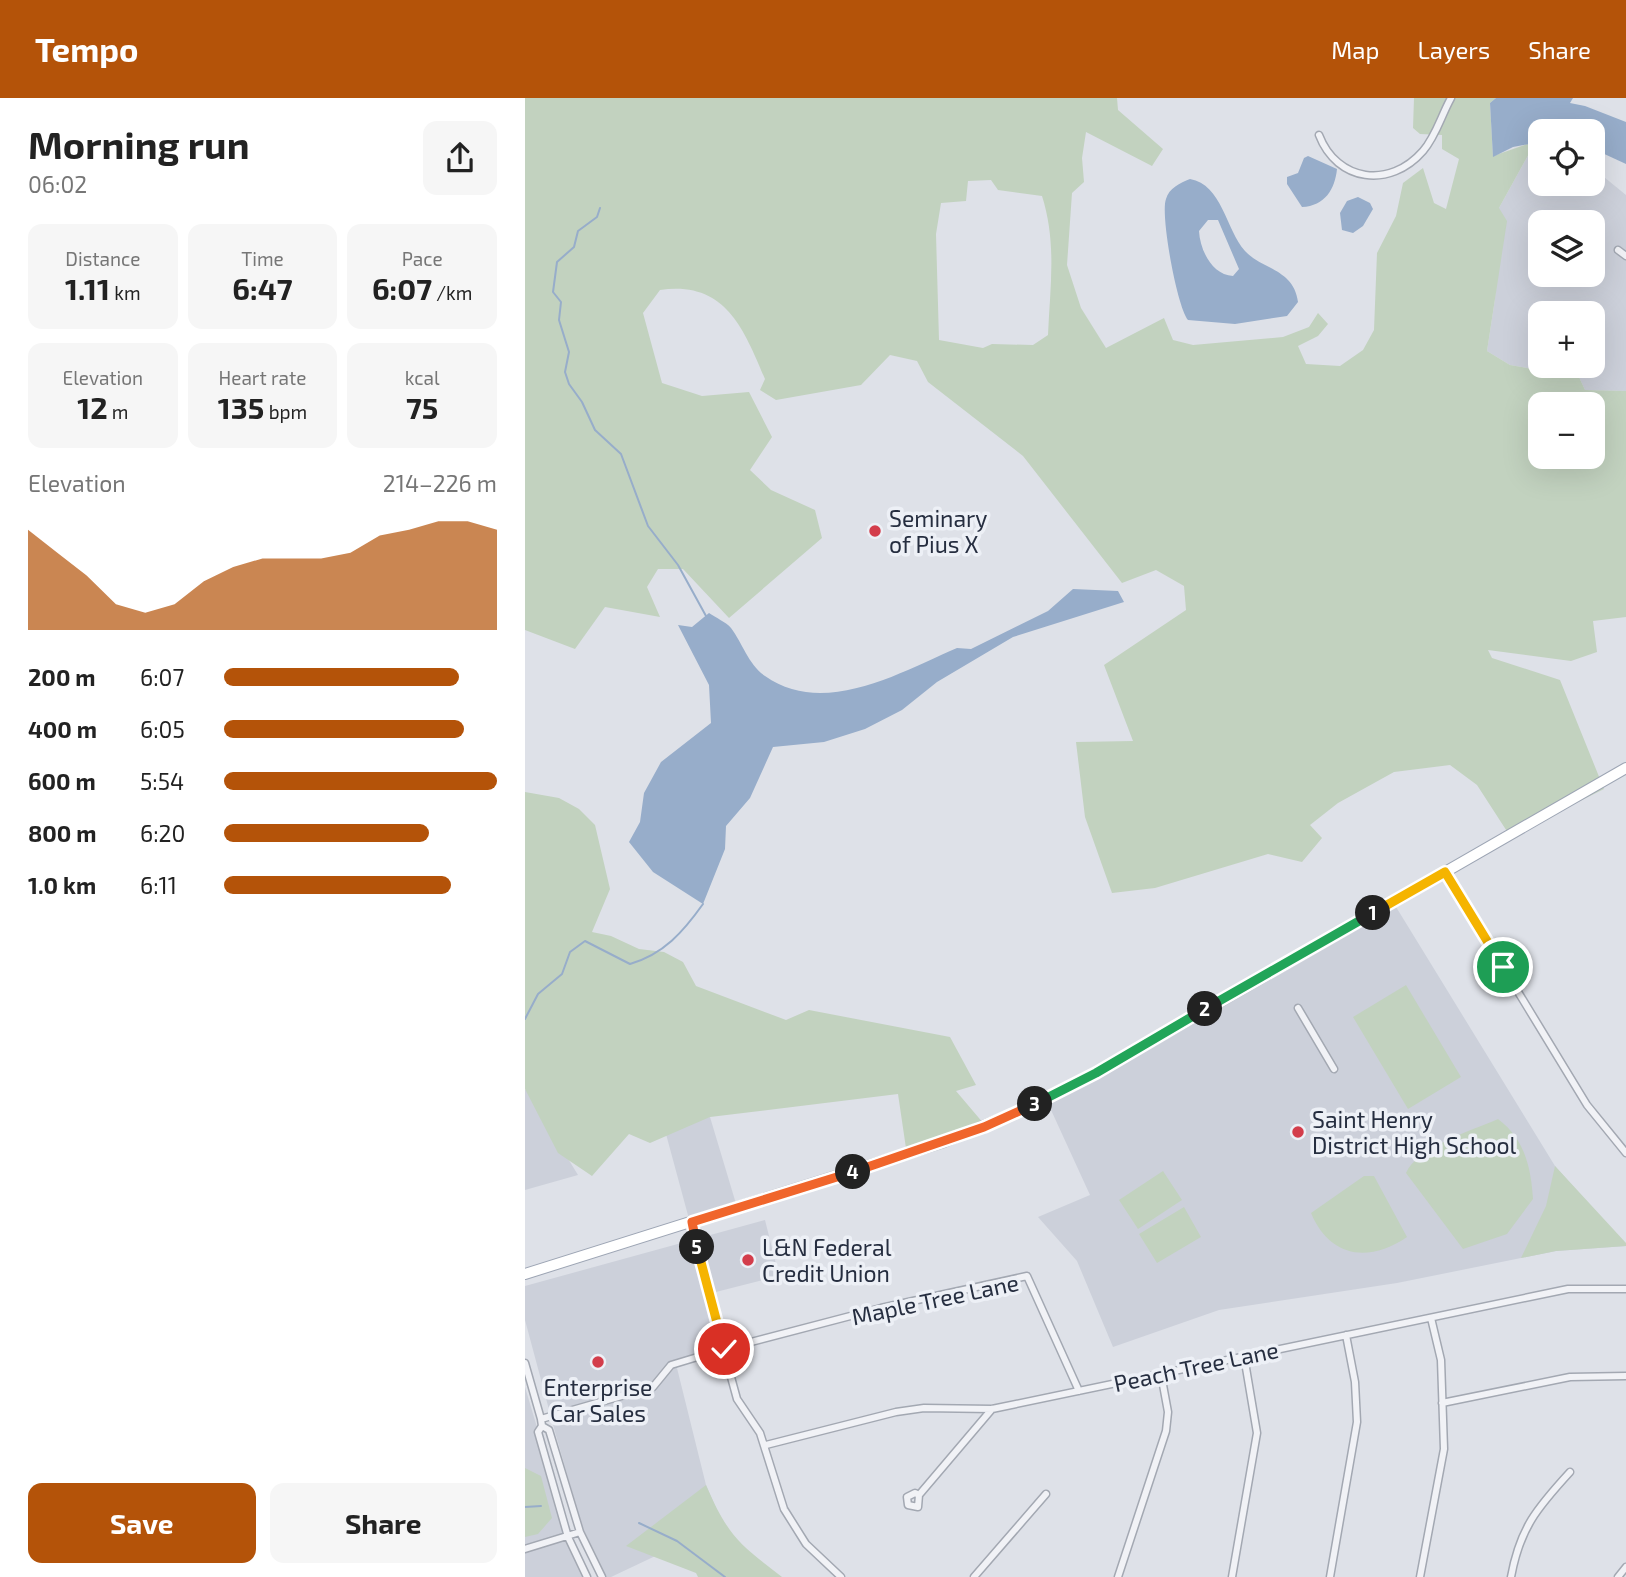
<!DOCTYPE html>
<meta charset="utf-8">
<style>
:root{--surface:#fff;--page:#f6f6f6;--text:#222;--muted:#767676;--accent:#b45309}
body{margin:0;font-family:"Exo 2",sans-serif;background:var(--page);color:var(--text);height:100vh;display:flex;flex-direction:column;font-size:26px;white-space:nowrap}
*{box-sizing:border-box;margin:0}
p{font-size:23px;color:var(--muted)}
.icon{flex:none;width:38px;height:38px;fill:none;stroke:currentColor;stroke-width:2;stroke-linecap:round;stroke-linejoin:round}
.map{position:relative;flex:1;overflow:hidden}
.sheet{display:flex;flex-direction:column;background:var(--surface);width:525px}
.sheet>*{flex:none}
.fabs{position:absolute;left:1003px;top:21px;display:grid;gap:14px}
.fabs a{display:grid;place-items:center;width:77px;height:77px;border-radius:14px;background:var(--surface);box-shadow:0 7px 28px #0002;font-size:35px}
.pin{position:absolute;display:grid;place-items:center;width:60px;height:60px;color:#fff;margin:-30px;border:4px solid #fff;border-radius:50%;box-shadow:0 2px 7px #0007}
.km{position:absolute;width:35px;height:35px;margin:-18px;border-radius:50%;background:#222;color:#fff;font-size:19px;line-height:35px;text-align:center}
.round{display:grid;place-items:center;flex:none;width:74px;height:74px;border-radius:14px;background:var(--page)}
.headline{display:flex;align-items:center;justify-content:space-between;height:119px;padding:0 28px}
h1{font-size:38px;font-weight:700;line-height:52px}
.stats{display:grid;grid-template-columns:repeat(3,1fr);gap:10px;height:119px;padding:7px 28px}
.stats div{display:grid;align-content:center;border-radius:14px;background:var(--page);text-align:center}
.stats b{font-size:30px;font-weight:700}
.stats small{font-size:19px;font-weight:400}
.stats p{font-size:19px}
.chart{height:196px;padding:14px 28px}
.chart p{display:flex;justify-content:space-between}
.chart svg{width:100%;height:126px;margin-top:7px;fill:var(--accent);opacity:.7}
.primary-button{display:flex;gap:14px;margin-top:auto;padding:14px 28px}
.primary-button a{flex:1;height:80px;border-radius:14px;background:var(--accent);color:#fff;font-size:28px;font-weight:700;line-height:80px;text-align:center}
.primary-button a+a{background:var(--page);color:var(--text)}
ul{padding:0 28px;list-style:none;font-size:23px}
li{display:grid;grid-template-columns:112px 84px 1fr;align-items:center;height:52px}
li i{height:18px;border-radius:9px;background:var(--accent)}
header{display:flex;align-items:center;gap:42px;box-sizing:border-box;height:98px;padding:0 35px;background:var(--accent);color:#fff}
header strong{font-size:33px}
nav{display:flex;gap:38px;margin-inline-start:auto;font-size:24px}
main{display:flex;flex:1;min-height:0}
.map>svg:first-child{display:block}
</style>
<header>
<strong>Tempo</strong>
<nav><a>Map</a><a>Layers</a><a>Share</a></nav>
</header>
<main>
<section class="sheet">
<div class="headline"><div><h1>Morning run</h1><p>06:02</p></div><a class="round"><svg class="icon" aria-label="share" viewBox="0 0 24 24"><path d="M12 15V3M7 8l5-5 5 5M5 13v7h14v-7"/></svg></a></div>
<div class="stats">
<div><p>Distance</p><b>1.11<small> km</small></b></div>
<div><p>Time</p><b>6:47</b></div>
<div><p>Pace</p><b>6:07<small> /km</small></b></div>
</div>
<div class="stats">
<div><p>Elevation</p><b>12<small> m</small></b></div>
<div><p>Heart rate</p><b>135<small> bpm</small></b></div>
<div><p>kcal</p><b>75</b></div>
</div>
<div class="chart"><p><span>Elevation</span>214–226 m</p>
<svg viewBox="0 0 160 44" preserveAspectRatio="none"><path d="M0 44V9L10 17L20 25L30 35L40 38L50 35L60 27L70 22L80 19L90 19L100 19L110 17L120 11L130 9L140 6L150 6L160 9V44z"/></svg>
</div>
<ul>
<li><b>200 m</b>6:07<i style="width:86%"></i></li>
<li><b>400 m</b>6:05<i style="width:88%"></i></li>
<li><b>600 m</b>5:54<i style="width:100%"></i></li>
<li><b>800 m</b>6:20<i style="width:75%"></i></li>
<li><b>1.0 km</b>6:11<i style="width:83%"></i></li>
</ul>
<div class="primary-button"><a>Save</a><a>Share</a></div>
</section>
<div class="map">
<svg width="1101" height="1479" viewBox="0 0 1101 1479">
<rect width="100%" height="100%" fill="#dee1e8"/>
<!-- built -->
<path fill="#ccd0da" fill-rule="evenodd" d="M1011,43L1015,44V86H1068V70L1101,97V293L1060,292L1054,279L985,267L962,253L970,201L974,110ZM1015,124H1068V177H1015ZM1015,215H1068V268H1015Z
M868,804L1030,1068L1101,1148L1031,1153L872,1185L694,1212L588,1249L552,1163L513,1119L565,1097L521,1001Z
M0,992H1L53,1077L0,1092Z
M185,1019L212,1109L164,1121L138,1025Z
M240,1122L254,1178L183,1196L199,1251L151,1266L181,1387L198,1426L86,1479H79L56,1425L30,1334L0,1222V1188Z
M0,1289L39,1420L66,1479H0Z"/>
<!-- green -->
<path fill="#c2d2bf" fill-rule="evenodd" d="M0,0H592L593,12L638,51L627,68L561,34L557,60L559,84L547,95L542,167L556,210L581,250L639,220L648,242L668,247L758,239L784,229L793,215L803,226L793,238L773,248L781,266L815,268L838,252L849,232L852,155L871,118L878,85L898,70L909,105L921,111L934,61L917,51V37L895,36L888,30L889,0H971L965,5L968,58L1011,43L974,110L982,123L962,253L985,267L1054,279L1060,292L1101,293V519L1068,523L1072,554L1046,563L963,552L967,560L1035,582L1079,691L985,738L952,687L925,667L869,674L813,705L785,727L797,740L777,764L743,756L630,790L587,795L560,719L551,644L608,643L579,567L661,512L659,488L631,472L597,485L498,358L403,284L392,263L365,257L336,287L251,302L235,292L240,281C218,229 200,183 135,192L118,215L137,285L177,298L224,294L247,339L225,372L246,392L290,412L297,440L204,520L158,471H133L122,489L135,519L80,509L50,551L0,532ZM466,82L473,92L517,98C532,145 525,189 523,237L508,247L467,246L458,250L414,242L411,136L416,105L441,103L443,83ZM1015,306H1068V359H1015Z
M0,694L34,700L54,711L70,727L85,791L67,834L86,838L114,851L139,854L158,864L171,888L261,922L284,912L425,939L451,987L431,993L459,1026L382,1057L373,996L185,1019L125,1045L104,1036L67,1078L33,1055L0,991Z
M881,887L936,979L883,1011L828,919Z
M973,1021C1000,1041 1006,1070 1008,1101L982,1136L938,1151L881,1075C891,1050 948,1032 973,1021Z
M1030,1068L1101,1145V1148L1031,1153L996,1160L1021,1108Z
M638,1073L657,1102L613,1131L594,1102Z
M839,1078H849L882,1139C844,1165 805,1160 786,1115Z
M659,1109L676,1139L632,1165L614,1136Z
M0,1370L16,1378L27,1420L13,1436L0,1439Z
M181,1387C203,1438 214,1446 257,1479H173L171,1475L101,1448Z"/>
<!-- water -->
<path fill="#97adca" fill-rule="evenodd" d="M971,0H1048L1045,5L1060,8L1101,24V66L1075,54H1068V33H1015V44L988,49L968,59L965,5Z
M783,58L812,71C810,91 800,108 777,109L762,86V79L773,75L779,60Z
M665,81C697,86 701,132 720,153C736,171 769,171 773,204L762,218L710,226L663,222C652,209 635,116 641,101C644,90 655,85 665,81ZM683,122H693L714,171L708,178C687,177 675,152 674,133Z
M833,99L845,105L848,111L838,128L828,135L817,132L815,115L822,103Z
M548,491L593,493L599,504L488,539L412,584L377,612L340,631L299,644L248,649L225,700L201,728L200,751L178,806L128,774L104,744L115,724L119,695L136,664L186,625L184,587L153,527L167,529L184,515C191,520 201,524 206,530C218,546 223,566 240,578C299,620 376,574 432,550L446,551L523,513Z"/>
<g fill="none" stroke-linecap="round" stroke-linejoin="round">
<!-- stream -->
<path stroke="#97adca" stroke-width="2" d="M75,110L72,119L53,133L49,149L32,164L28,194L36,204L34,222L44,254L40,274L44,286L57,304L70,332L96,356L123,428L153,467L181,518
M0,921L13,896L37,876L45,854L60,843L105,866C139,856 158,834 178,806
M0,1409L16,1408
M114,1425L152,1443L200,1479"/>
<!-- minor casing -->
<g stroke="#a3a8b2" stroke-width="9">
<path id="minor" d="M794,37C812,84 865,91 898,53C911,38 916,18 926,0
M1093,152L1101,158
M920,774L1062,1007L1101,1055
M773,910L809,971
M167,1124L180,1184L212,1301L235,1335L259,1411L281,1446L316,1479
M0,1265L16,1321L17,1328L13,1334L43,1439L62,1479
M917,1305L1045,1279L1101,1278
M16,1321L128,1289L146,1267L199,1251L356,1210L502,1178L554,1293
M17,1328L24,1332L55,1434L77,1479
M241,1347L371,1314L399,1310L467,1311L1043,1191H1101
M394,1397L393,1409L383,1407L382,1399L390,1395L394,1397L467,1311
M0,1451L55,1434
M449,1479L521,1396
M593,1479L641,1333L643,1314L636,1276
M707,1479L732,1335L719,1258
M805,1479L832,1324L830,1284L821,1237
M895,1479L919,1351L916,1262L906,1220
M986,1479C995,1430 1012,1410 1045,1374
M1093,1479L1101,1469"/>
</g>
<!-- primary casing -->
<g stroke="#9da5b4" stroke-width="12">
<path id="primary" d="M0,1176L419,1044L495,1013L571,975L1101,670"/>
</g>
<!-- minor -->
<use href="#minor" stroke="#f1f2f6" stroke-width="6"/>
<!-- primary -->
<use href="#primary" stroke="#fff" stroke-width="10"/>
</g>
<g fill="none" stroke-linecap="round" stroke-linejoin="round">
<!-- split-1 casing -->
<g stroke="#fff" stroke-width="14">
<path id="split-1" d="M848,815L920,774L978,869"/>
</g>
<!-- split-2 casing -->
<g stroke="#fff" stroke-width="14">
<path id="split-2" d="M680,911L848,815"/>
</g>
<!-- split-3 casing -->
<g stroke="#fff" stroke-width="14">
<path id="split-3" d="M510,1006L571,975L680,911"/>
</g>
<!-- split-4 casing -->
<g stroke="#fff" stroke-width="14">
<path id="split-4" d="M328,1074L459,1029L510,1006"/>
</g>
<!-- split-5 casing -->
<g stroke="#fff" stroke-width="14">
<path id="split-5" d="M172,1149L167,1124L328,1074"/>
</g>
<!-- split-6 casing -->
<g stroke="#fff" stroke-width="14">
<path id="split-6" d="M172,1149L199,1251"/>
</g>
<!-- split-1 -->
<use href="#split-1" stroke="#f5b400" stroke-width="9"/>
<!-- split-2 -->
<use href="#split-2" stroke="#22a559" stroke-width="9"/>
<!-- split-3 -->
<use href="#split-3" stroke="#22a559" stroke-width="9"/>
<!-- split-4 -->
<use href="#split-4" stroke="#f0652b" stroke-width="9"/>
<!-- split-5 -->
<use href="#split-5" stroke="#f0652b" stroke-width="9"/>
<!-- split-6 -->
<use href="#split-6" stroke="#f5b400" stroke-width="9"/>
</g>
<!-- markers -->
<g fill="#d33d4b" stroke="#edf0f6" stroke-width="2.5">
<circle cx="350" cy="433" r="7"/>
<circle cx="773" cy="1034" r="7"/>
<circle cx="223" cy="1162" r="7"/>
<circle cx="73" cy="1264" r="7"/>
</g>
<g text-anchor="middle" dominant-baseline="central" stroke-width="7" stroke-linejoin="round" paint-order="stroke">
<!-- poi labels -->
<g font-size="23" fill="#262e40" stroke="#edf0f6" text-anchor="start">
<text x="364" y="420">Seminary<tspan x="364" dy="26">of Pius X</tspan></text>
<text x="787" y="1021">Saint Henry<tspan x="787" dy="26">District High School</tspan></text>
<text x="237" y="1149">L&amp;N Federal<tspan x="237" dy="26">Credit Union</tspan></text>
<text x="73" y="1289" text-anchor="middle">Enterprise<tspan x="73" dy="26">Car Sales</tspan></text>
</g>
<!-- street labels -->
<g font-size="23" fill="#262e40" stroke="#edf0f6">
<text transform="translate(410 1201) rotate(-12)">Maple Tree Lane</text>
<text transform="translate(671 1268) rotate(-12)">Peach Tree Lane</text>
</g>
</g>
</svg>
<div class="fabs">
<a><svg class="icon" aria-label="locate" viewBox="0 0 24 24"><circle cx="12" cy="12" r="6"/><path d="M12 2v4M12 18v4M2 12h4M18 12h4"/></svg></a>
<a><svg class="icon" aria-label="layers" viewBox="0 0 24 24"><path d="M12 4l9 5-9 5-9-5zM3 14l9 5 9-5"/></svg></a>
<a>+</a>
<a>−</a>
</div>
<div class="pin" style="left:978px;top:869px;background:#1e9e55"><svg class="icon" aria-label="arrive" viewBox="0 0 24 24"><path d="M6 21V4h12l-3 4 3 4H6"/></svg></div>
<div class="pin" style="left:199px;top:1251px;background:#d93025"><svg class="icon" aria-label="check" viewBox="0 0 24 24"><path d="M5 12l5 5 9-10"/></svg></div>
<b class="km" style="left:848px;top:815px">1</b>
<b class="km" style="left:680px;top:911px">2</b>
<b class="km" style="left:510px;top:1006px">3</b>
<b class="km" style="left:328px;top:1074px">4</b>
<b class="km" style="left:172px;top:1149px">5</b>
</div>
</main>
